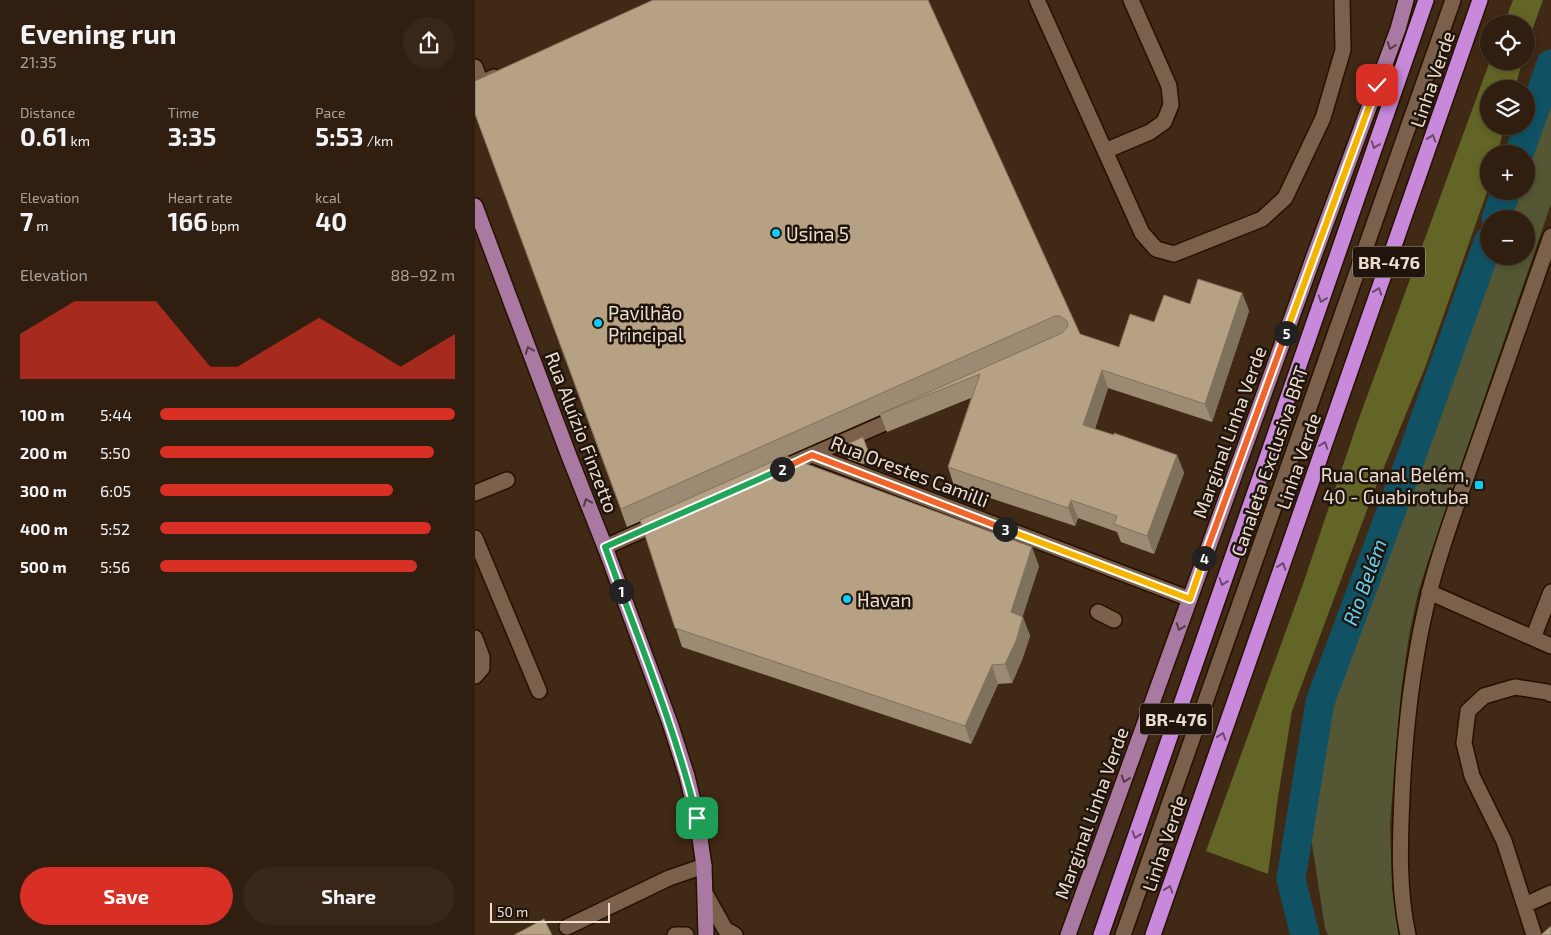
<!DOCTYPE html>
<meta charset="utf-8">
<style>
:root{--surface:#301f10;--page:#382719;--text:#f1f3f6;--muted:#a8a29f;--line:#4b3d30;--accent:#d93025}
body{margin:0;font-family:"Exo 2",sans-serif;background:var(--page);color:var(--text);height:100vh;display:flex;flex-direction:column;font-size:19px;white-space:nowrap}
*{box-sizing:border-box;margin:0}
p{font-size:16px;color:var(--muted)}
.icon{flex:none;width:28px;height:28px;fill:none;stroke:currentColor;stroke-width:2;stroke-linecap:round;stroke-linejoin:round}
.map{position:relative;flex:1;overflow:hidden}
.drawer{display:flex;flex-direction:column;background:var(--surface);width:475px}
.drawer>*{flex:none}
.buttons{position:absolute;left:1005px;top:15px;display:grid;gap:10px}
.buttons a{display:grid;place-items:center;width:55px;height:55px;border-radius:50%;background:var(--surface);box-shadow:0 2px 8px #0003,0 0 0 1px var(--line);font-size:25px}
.scale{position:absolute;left:15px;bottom:12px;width:120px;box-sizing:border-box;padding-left:5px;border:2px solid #edddd1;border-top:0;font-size:14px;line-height:18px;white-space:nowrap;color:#edddd1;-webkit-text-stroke:4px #1f150c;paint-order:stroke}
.pin{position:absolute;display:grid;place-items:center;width:42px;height:42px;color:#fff;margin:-21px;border-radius:10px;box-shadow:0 2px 8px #0006}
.km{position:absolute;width:25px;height:25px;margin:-12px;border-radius:50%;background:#222;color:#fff;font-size:14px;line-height:25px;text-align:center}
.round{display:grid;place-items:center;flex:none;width:52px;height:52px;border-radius:26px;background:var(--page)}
.overview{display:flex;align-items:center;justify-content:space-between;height:85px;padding:0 20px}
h1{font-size:28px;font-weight:700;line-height:38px}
.figures{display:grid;grid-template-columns:repeat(3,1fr);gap:8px;height:85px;padding:5px 20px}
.figures div{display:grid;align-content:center}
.figures b{font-size:25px;font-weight:700}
.figures small{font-size:14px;font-weight:400}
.figures p{font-size:14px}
.chart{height:140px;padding:10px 20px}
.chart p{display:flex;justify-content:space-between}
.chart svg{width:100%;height:90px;margin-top:5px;fill:var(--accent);opacity:.7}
.action{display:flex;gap:10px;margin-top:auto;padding:10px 20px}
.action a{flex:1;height:58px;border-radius:30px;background:var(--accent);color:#fff;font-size:20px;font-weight:700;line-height:58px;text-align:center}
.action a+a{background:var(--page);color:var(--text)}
ul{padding:0 20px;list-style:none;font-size:16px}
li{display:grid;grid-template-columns:80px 60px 1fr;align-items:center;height:38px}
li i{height:12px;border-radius:6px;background:var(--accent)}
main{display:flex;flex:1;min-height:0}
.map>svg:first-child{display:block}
</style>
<main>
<section class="drawer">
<div class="overview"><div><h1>Evening run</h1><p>21:35</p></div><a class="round"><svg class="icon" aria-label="share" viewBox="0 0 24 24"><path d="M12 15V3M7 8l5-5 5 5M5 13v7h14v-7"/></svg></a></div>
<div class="figures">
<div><p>Distance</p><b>0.61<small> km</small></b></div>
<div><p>Time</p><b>3:35</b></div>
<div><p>Pace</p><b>5:53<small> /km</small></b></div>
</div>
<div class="figures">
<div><p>Elevation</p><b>7<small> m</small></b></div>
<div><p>Heart rate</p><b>166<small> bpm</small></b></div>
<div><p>kcal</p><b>40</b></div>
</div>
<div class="chart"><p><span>Elevation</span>88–92 m</p>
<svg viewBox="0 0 160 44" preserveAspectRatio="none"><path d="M0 44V22L10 14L20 6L30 6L40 6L50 6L60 22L70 38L80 38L90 30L100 22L110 14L120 22L130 30L140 38L150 30L160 22V44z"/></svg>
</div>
<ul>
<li><b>100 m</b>5:44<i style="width:100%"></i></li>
<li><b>200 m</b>5:50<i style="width:93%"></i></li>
<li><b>300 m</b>6:05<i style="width:79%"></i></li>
<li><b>400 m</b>5:52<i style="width:92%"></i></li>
<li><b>500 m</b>5:56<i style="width:87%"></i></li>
</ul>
<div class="action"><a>Save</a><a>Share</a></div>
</section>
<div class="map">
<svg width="1076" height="935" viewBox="0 0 1076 935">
<rect width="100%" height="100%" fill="#402915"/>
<!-- green -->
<path fill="#555734" d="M1076,85V204L954,558L943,593L934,635L926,691L920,759L915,824L917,889L924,935H853L850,928L835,831L853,705L924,511L1015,256H1051V219H1028L1038,191H1051V154Z"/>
<!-- forest -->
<path fill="#636526" d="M1038,0H1068L1051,47V24H1029Z
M1015,61H1047L1040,89H1014V126H1030L1022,154H1014L1013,189L951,365L898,494L817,711L803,797L793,874L731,851L828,584L883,421Z"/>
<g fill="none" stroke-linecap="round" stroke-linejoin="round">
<!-- river -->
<path stroke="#105264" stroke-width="29" d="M1044,154L1076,64
M1021,219L1031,191
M830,935L816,879L845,702L933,466L1014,240"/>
<!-- minor casing -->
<g stroke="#261100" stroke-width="18">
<path id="minor" d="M562,0L667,233L681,249L699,254L787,219L810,198L848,118L868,50L867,0
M0,67L6,83L19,77
M630,151L675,132L689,122L696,105L694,86L656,0
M337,455L715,599
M307,468L426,416
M0,493L32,480
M0,538L64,691
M130,547L186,522
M954,592L1076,646
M623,612L639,620
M0,638L7,657V668L0,676
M1058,638L1076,592
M231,895L250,929L260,935
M1050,905L1076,893
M92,927L194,878L229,866
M200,935H211
M648,935L978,0
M933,935C923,889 925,842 927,796C930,727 938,657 955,590C967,542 985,496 1001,450C1026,379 1051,307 1076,236
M1059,935L1029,841L997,776L989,743L993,711L1009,696L1040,687L1072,692L1076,694"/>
</g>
<!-- major casing -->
<g stroke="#261100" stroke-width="18">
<path id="major" d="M0,206L94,456L130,547L195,723L212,776L222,818L229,866L231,935
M593,935L839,256L923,29L931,0"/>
</g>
<!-- highway casing -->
<g stroke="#261100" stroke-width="18">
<path id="highway" d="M626,935L951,0
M678,935L1005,0"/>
</g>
<!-- minor -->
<use href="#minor" stroke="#7b614b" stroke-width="15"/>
<!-- major -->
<use href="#major" stroke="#a979a1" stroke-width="15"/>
<!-- highway -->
<use href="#highway" stroke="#c889da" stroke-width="15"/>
</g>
<!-- wall -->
<path fill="#9d8a72" d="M453,0L605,334L644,347L679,322L715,304L767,293L774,311L737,422L633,388L620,429L702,455L709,473L679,554L646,542L642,532L603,518L600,526L479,486L473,467L496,398L412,432L405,415L312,456L564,566L547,617L555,636L547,660L537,683L523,684L496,744L207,647L166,521L152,527L0,114Z
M388,437L396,461L388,464L373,459L368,446Z"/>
<!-- shaded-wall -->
<path fill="#80715d" d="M767,293L774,311L737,422L730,404Z
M627,370L633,388L615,443L608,425Z
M702,455L709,473L679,554L672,536Z
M596,500L603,518L600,526L593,508Z
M557,547L564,566L543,631L536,612Z
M548,617L555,636L547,660L537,683L530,664Z
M517,665L523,684L496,744L490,726Z"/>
<!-- building -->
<path fill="#b7a185" stroke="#80715d" d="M178,0H453L605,334L644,347L655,314L679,322L689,295L715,304L723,279L767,293L730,404L627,370L608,425L639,435V433L702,455L672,536L639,524L642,516L596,500L593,508L473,467L505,374L405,414L587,333L593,326L592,321L585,316H580L146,509L0,114V81Z
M388,437L395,456L386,459L372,454L368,446Z
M310,456L557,547L536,612L548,617L541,641L530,664L517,665L490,726L200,628L165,520Z
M69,919L77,935H39Z
M1076,926V935H1066Z"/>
<!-- one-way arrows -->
<defs><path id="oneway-chevron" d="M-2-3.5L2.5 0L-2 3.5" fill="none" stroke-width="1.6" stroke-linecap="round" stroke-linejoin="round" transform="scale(1.25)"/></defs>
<g stroke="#563d48">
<use href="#oneway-chevron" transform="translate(916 46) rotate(110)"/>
<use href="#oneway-chevron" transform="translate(54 350) rotate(-111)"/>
<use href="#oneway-chevron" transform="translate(112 502) rotate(-112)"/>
<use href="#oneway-chevron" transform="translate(705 627) rotate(110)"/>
<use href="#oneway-chevron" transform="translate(650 779) rotate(110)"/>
</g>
<g stroke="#6b4969">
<use href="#oneway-chevron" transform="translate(957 138) rotate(-71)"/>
<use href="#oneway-chevron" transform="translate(900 145) rotate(109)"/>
<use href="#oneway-chevron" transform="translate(903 291) rotate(-71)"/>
<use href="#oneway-chevron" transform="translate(847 299) rotate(109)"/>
<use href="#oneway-chevron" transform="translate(849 445) rotate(-71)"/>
<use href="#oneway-chevron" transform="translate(807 566) rotate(-71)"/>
<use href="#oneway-chevron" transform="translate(748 582) rotate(109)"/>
<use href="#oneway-chevron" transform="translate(747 736) rotate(-71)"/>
<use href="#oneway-chevron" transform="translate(661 835) rotate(109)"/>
<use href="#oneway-chevron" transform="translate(694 889) rotate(-71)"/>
</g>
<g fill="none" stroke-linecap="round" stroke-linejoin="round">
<!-- split-1 casing -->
<g stroke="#fff" stroke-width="10">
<path id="split-1" d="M146,591C174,666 203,740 222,818"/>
</g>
<!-- split-2 casing -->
<g stroke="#fff" stroke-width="10">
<path id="split-2" d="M146,591L130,547L307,469"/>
</g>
<!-- split-3 casing -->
<g stroke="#fff" stroke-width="10">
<path id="split-3" d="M307,469L337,455L530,529"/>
</g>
<!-- split-4 casing -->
<g stroke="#fff" stroke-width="10">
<path id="split-4" d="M530,529L715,599L729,558"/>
</g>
<!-- split-5 casing -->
<g stroke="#fff" stroke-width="10">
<path id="split-5" d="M729,558L811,333"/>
</g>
<!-- split-6 casing -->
<g stroke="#fff" stroke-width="10">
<path id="split-6" d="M811,333L902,85"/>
</g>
<!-- split-1 -->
<use href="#split-1" stroke="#22a559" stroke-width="6"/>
<!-- split-2 -->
<use href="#split-2" stroke="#22a559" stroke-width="6"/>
<!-- split-3 -->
<use href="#split-3" stroke="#f0652b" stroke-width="6"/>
<!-- split-4 -->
<use href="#split-4" stroke="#f5b400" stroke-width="6"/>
<!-- split-5 -->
<use href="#split-5" stroke="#f0652b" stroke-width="6"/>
<!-- split-6 -->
<use href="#split-6" stroke="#f5b400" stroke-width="6"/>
</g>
<!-- markers -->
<g fill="#10cafa" stroke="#1f150c" stroke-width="2">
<circle cx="301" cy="233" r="5"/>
<circle cx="123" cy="323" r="5"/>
<rect x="999" y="480" width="10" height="10" rx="2.5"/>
<circle cx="372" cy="599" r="5"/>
</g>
<g text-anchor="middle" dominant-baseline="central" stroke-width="5" stroke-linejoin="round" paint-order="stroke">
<!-- shield labels -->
<g fill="#1f150c" stroke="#afa196" stroke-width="1">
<rect x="878" y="246.5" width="72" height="31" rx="4"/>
<rect x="665" y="703.5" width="72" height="31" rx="4"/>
</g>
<g font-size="18" font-weight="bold" fill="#edddd1">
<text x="914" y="262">BR-476</text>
<text x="701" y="719">BR-476</text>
</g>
<!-- street labels -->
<g font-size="19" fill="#edddd1" stroke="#1f150c">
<text transform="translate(957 79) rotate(-71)">Linha Verde</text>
<text transform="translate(107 432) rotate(69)">Rua Aluízio Finzetto</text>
<text transform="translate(754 432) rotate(-70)">Marginal Linha Verde</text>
<text transform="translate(794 461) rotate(-71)">Canaleta Exclusiva BRT</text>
<text transform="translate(823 461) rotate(-71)">Linha Verde</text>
<text transform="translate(435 471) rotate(21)">Rua Orestes Camilli</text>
<text transform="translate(616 813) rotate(-70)">Marginal Linha Verde</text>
<text transform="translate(689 843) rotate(-71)">Linha Verde</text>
</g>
<!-- poi labels -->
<g font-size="19" fill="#edddd1" stroke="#1f150c" text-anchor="start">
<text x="311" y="233">Usina 5</text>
<text x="133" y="312">Pavilhão<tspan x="133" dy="22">Principal</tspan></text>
<text x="994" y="474" text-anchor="end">Rua Canal Belém,<tspan x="994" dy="22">40 - Guabirotuba</tspan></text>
<text x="382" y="599">Havan</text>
</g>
<!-- water labels -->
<g font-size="20" font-style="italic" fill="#62d6fa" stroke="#1f150c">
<text transform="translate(889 582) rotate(-70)">Rio Belém</text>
</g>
</g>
</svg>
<div class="buttons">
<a><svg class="icon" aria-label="locate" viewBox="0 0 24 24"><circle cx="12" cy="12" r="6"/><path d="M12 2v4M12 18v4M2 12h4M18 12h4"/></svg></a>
<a><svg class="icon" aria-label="layers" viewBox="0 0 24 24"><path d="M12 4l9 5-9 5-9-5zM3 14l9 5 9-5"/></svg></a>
<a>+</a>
<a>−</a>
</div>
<div class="scale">50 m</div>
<div class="pin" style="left:222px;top:818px;background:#1e9e55"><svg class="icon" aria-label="arrive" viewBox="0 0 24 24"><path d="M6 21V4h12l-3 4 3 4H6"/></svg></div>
<div class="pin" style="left:902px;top:85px;background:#d93025"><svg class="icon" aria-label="check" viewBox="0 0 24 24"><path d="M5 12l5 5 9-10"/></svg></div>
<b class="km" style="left:146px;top:591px">1</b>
<b class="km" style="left:307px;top:469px">2</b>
<b class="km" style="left:530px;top:529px">3</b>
<b class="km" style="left:729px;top:558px">4</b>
<b class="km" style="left:811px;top:333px">5</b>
</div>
</main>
